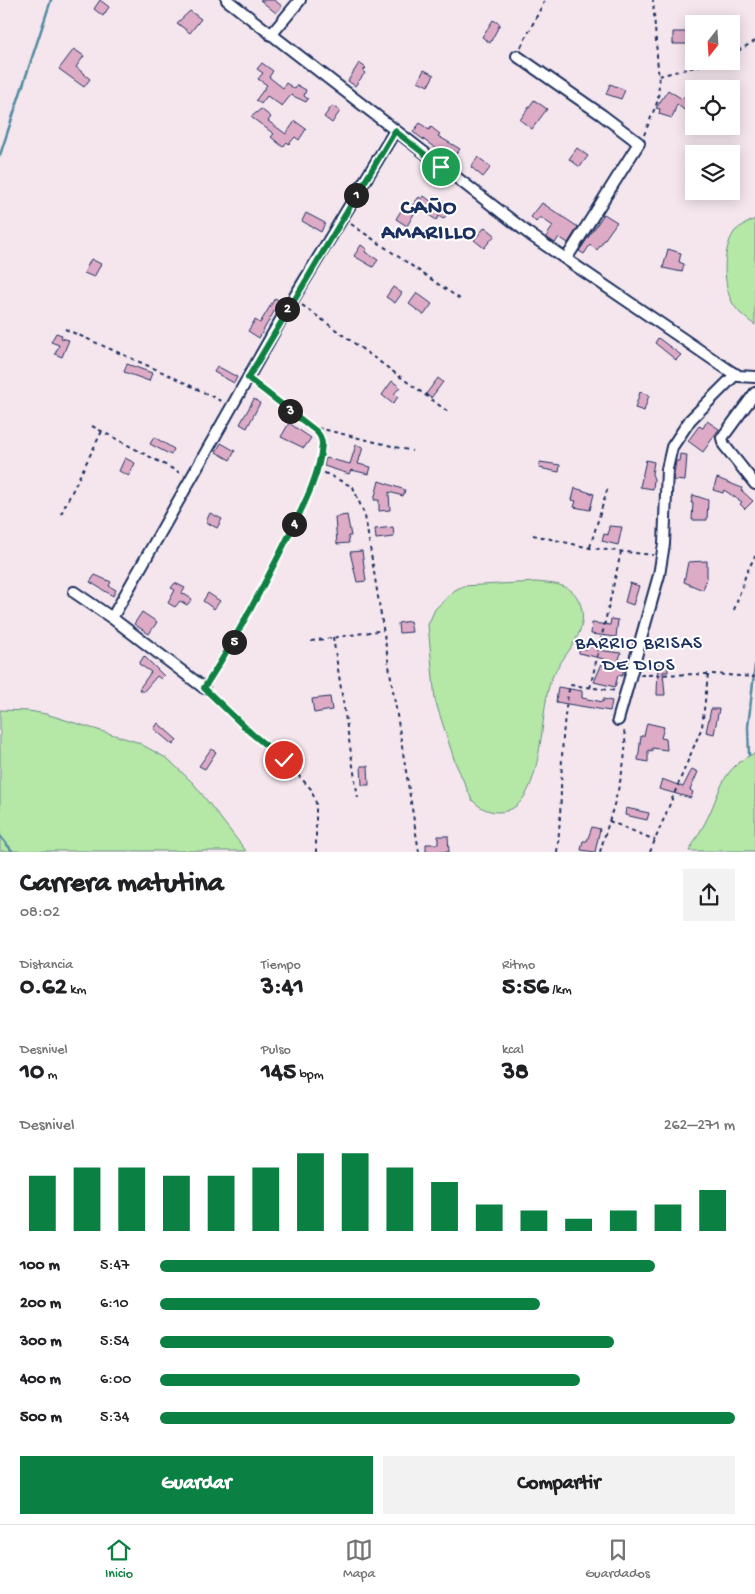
<!DOCTYPE html>
<html lang="es">
<meta charset="utf-8">
<style>
:root{--surface:#fff;--page:#f2f2f2;--text:#202124;--muted:#757577;--line:#e0e0e0;--accent:#0b8043}
body{margin:0;font-family:"Gochi Hand",sans-serif;background:var(--page);color:var(--text);height:100vh;display:flex;flex-direction:column;font-size:19px;white-space:nowrap}
*{box-sizing:border-box;margin:0}
p{font-size:16px;color:var(--muted)}
.icon{flex:none;width:28px;height:28px;fill:none;stroke:currentColor;stroke-width:2;stroke-linecap:round;stroke-linejoin:round}
.map{position:relative;height:852px;overflow:hidden}
.panel{display:flex;flex-direction:column;background:var(--surface);flex:1}
.panel>*{flex:none}
.needle{width:32px;rotate:197deg}
.controls{position:absolute;left:685px;top:15px;display:grid;gap:10px}
.controls a{display:grid;place-items:center;width:55px;height:55px;border-radius:0px;background:var(--surface);box-shadow:0 2px 12px #0003;font-size:25px}
.pin{position:absolute;display:grid;place-items:center;width:42px;height:42px;color:#fff;margin:-21px;border:2px solid #fff;border-radius:50%;box-shadow:0 1px 5px #0007}
.km{position:absolute;width:25px;height:25px;margin:-12px;border-radius:50%;background:#222;color:#fff;font-size:14px;line-height:25px;text-align:center}
.round{display:grid;place-items:center;flex:none;width:52px;height:52px;border-radius:0px;background:var(--page)}
.head{display:flex;align-items:center;justify-content:space-between;height:85px;padding:0 20px}
h1{font-size:28px;font-weight:700;line-height:38px}
.stats{display:grid;grid-template-columns:repeat(3,1fr);gap:8px;height:85px;padding:5px 20px}
.stats div{display:grid;align-content:center}
.stats b{font-size:25px;font-weight:700}
.stats small{font-size:14px;font-weight:400}
.stats p{font-size:14px}
.chart{height:140px;padding:10px 20px}
.chart p{display:flex;justify-content:space-between}
.chart svg{width:100%;height:90px;margin-top:5px;stroke:var(--accent);stroke-width:6}
.cta{display:flex;gap:10px;margin-top:auto;padding:10px 20px}
.cta a{flex:1;height:58px;border-radius:0px;background:var(--accent);color:#fff;font-size:20px;font-weight:700;line-height:58px;text-align:center}
.cta a+a{background:var(--page);color:var(--text)}
ul{padding:0 20px;list-style:none;font-size:16px}
li{display:grid;grid-template-columns:80px 60px 1fr;align-items:center;height:38px}
li i{height:12px;border-radius:6px;background:var(--accent)}
.tab-bar{display:flex;justify-content:space-around;align-items:center;height:70px;border-top:1px solid var(--line);background:var(--surface);font-size:14px;color:var(--muted)}
.tab-bar a{display:grid;justify-items:center;gap:2px}
.tab-bar .current{color:var(--accent)}
.map>svg:first-child{display:block}
</style>
<div class="map">
<svg width="755" height="852" viewBox="0 0 755 852">
<rect width="100%" height="100%" fill="#f5e6ee"/>
<filter id="ink" filterUnits="userSpaceOnUse"><feTurbulence type="fractalNoise" baseFrequency=".02" numOctaves="2"/><feDisplacementMap in="SourceGraphic" scale="10" xChannelSelector="R" yChannelSelector="G"/><feConvolveMatrix kernelMatrix="1 2 1 2 8 2 1 2 1" color-interpolation-filters="sRGB"/></filter>
<g filter="url(#ink)">
<!-- green -->
<path fill="#b5e7a7" stroke="#688b82" d="M755,219V325C745,318 736,311 731,300C723,282 722,248 735,231C740,226 749,222 755,219Z
M536,582C554,584 572,583 580,603C592,635 558,657 550,683C539,715 545,811 499,812C488,812 480,808 472,800L455,762L435,700L428,625L435,609L455,590L463,586Z
M0,710L29,711L46,714L137,742L168,759L194,784L246,851H0Z
M755,753V851H689C695,840 702,829 708,817C721,789 723,767 755,753Z"/>
<g fill="none" stroke-linecap="round" stroke-linejoin="round">
<!-- stream -->
<path stroke="#538ca2" stroke-width="2.5" d="M0,155L51,0
M749,755L748,727L755,665
M0,836L13,852"/>
</g>
<!-- building -->
<path fill="#deabc7" stroke="#1b2f5e" d="M100,0L109,7L103,16L94,9Z
M260,0H274L282,6L276,13Z
M190,11L201,19L190,33L177,23Z
M493,20L500,24L490,43L482,37Z
M673,32H690V44H673Z
M74,49L84,56L76,67L90,79L84,87L59,69Z
M262,63L273,71L269,77L283,88L286,83L295,89L297,85L306,90L304,96L308,99L306,102L291,95L282,106L267,96L261,104L256,100L267,85L258,79L263,73L257,69Z
M359,63L366,68L363,71L365,73L355,86L348,81Z
M424,70L434,75L428,86L418,81Z
M610,84L625,90L621,99L606,94Z
M668,90L682,99L690,90L694,94L684,110L677,104L672,118L659,114L660,109L656,108Z
M534,100L547,109L532,129L520,120Z
M332,106L340,111L332,123L324,117Z
M261,109L271,117L268,121L286,134L295,121L306,129L299,140L295,137L289,144L287,142L283,147L271,137L274,134L251,117Z
M420,123L429,130L431,127L440,134L438,136L460,149L449,163L443,158L445,155L413,132Z
M577,148L588,156L580,167L569,159Z
M478,157L491,167L483,177L471,167Z
M424,196L437,206L441,200L447,205L445,209L449,212L443,219L439,216L436,220L418,207L407,226L396,219L402,209L407,212L419,197L422,199Z
M542,203L578,227L568,243L559,237L555,243L546,237L553,226L540,217L536,222L531,217Z
M306,213L325,223L321,232L302,221Z
M604,214L617,222L597,250L590,245L584,254L579,251Z
M485,227L495,235L484,248L474,240Z
M361,245L367,249L365,252L378,260L373,267L354,256Z
M668,249L681,253L679,262L684,264L682,272L663,268Z
M91,259L101,264L94,277L84,273Z
M393,287L402,293L395,303L386,297Z
M417,293L432,304L424,315L409,304Z
M275,298L280,301L259,338L248,331L255,320L260,323Z
M56,333L62,335L61,338L69,340L62,357L55,354L59,345L51,342Z
M658,338L681,355L676,360L655,343Z
M127,364L152,373L149,381L124,372Z
M217,366L237,377L234,383L214,372Z
M438,378L443,382L431,398L426,394Z
M392,381L400,387L394,394L398,397L393,404L382,395Z
M640,392L649,395L644,411L635,408Z
M254,399L260,403L247,428L240,424Z
M707,421L719,429L703,452L688,441L699,426L703,428Z
M289,423L311,438L304,448L281,437Z
M154,437L174,449L171,455L150,444Z
M221,443L235,451L230,460L216,452Z
M356,445L363,447L358,464L371,467L369,474L351,470L349,474L324,466L326,458L350,464Z
M680,454L687,455L685,481L673,480L676,461H679Z
M125,458L135,463L129,476L119,471Z
M646,460L654,462L652,474L654,479L653,489L640,487Z
M540,462L560,465L559,472L539,468Z
M717,478L742,488L741,490L753,501L745,509L740,504L742,502L724,490L723,493L713,490Z
M379,481L405,490L403,496L389,492L390,510L379,511V500H374Z
M575,488L594,494L590,510L574,507L576,501L572,500Z
M693,495L708,500L707,520H692L693,503H691Z
M210,513L222,519L217,528L206,522Z
M347,515L351,536H348L349,543L337,544L335,517Z
M609,526L622,527L618,545L602,541L604,534L608,535Z
M393,527L394,537L376,539L375,529Z
M362,551L366,581L357,582L350,552Z
M707,561V578L703,590L684,582L688,562Z
M95,575L111,582L109,586L116,590L113,596L90,582Z
M175,583L185,588L182,593L192,599L187,605L180,601L175,607L168,603L175,590L171,588Z
M630,583L639,586L633,605L625,602Z
M208,593L220,601L214,609L203,601Z
M142,612L157,622L149,634L134,624Z
M611,619L618,620L616,637L591,634L592,623L610,625Z
M410,621L412,632L399,633L398,623Z
M588,643L597,646V650L621,653L618,662L625,664L622,676L618,675L615,687L594,682L604,659L579,653V648L587,649Z
M144,656L164,676L161,679L157,676L143,692L139,689L151,672L139,664Z
M658,661L668,662V672H663L665,695H657Z
M558,687L582,691V698L603,702V699L612,701L610,711L556,702Z
M330,697L332,710L314,713L312,699Z
M711,709H719L714,734L706,732Z
M158,723L177,740L173,745L154,729Z
M647,723L664,727L661,738L666,739L667,750L652,748V751L648,750V762L638,760L641,736H644Z
M211,749L216,752L205,769L199,766Z
M361,766H368L369,785H362Z
M692,769L698,772L690,790L693,792L691,798L659,789L662,779L683,787Z
M626,808L649,813L647,820L625,815Z
M592,827L600,829L595,852L581,850L583,841H587Z
M438,836H448L449,852H426V844H438Z"/>
<g fill="none" stroke-linecap="round" stroke-linejoin="round">
<!-- street casing -->
<g stroke="#1b2f5e" stroke-width="14">
<path id="street" d="M227,0L532,236L730,371L738,376L755,377
M271,35L300,0
M517,56L602,115L639,143L566,259
M755,393L722,438L724,445L755,484
M74,592L112,618L204,688
M112,618L283,316L395,131
M618,720L659,575L664,544L667,469L672,447L690,420L736,374"/>
</g>
<!-- path -->
<path stroke="#1b2f5e" stroke-width="2" stroke-dasharray="4 4" stroke-linecap="butt" d="M521,47L545,0
M731,55L755,41
M659,76L717,61
M644,135L658,100L659,83L653,0
M351,224L460,299
M302,305L447,411
M65,329L169,375L225,403
M92,426L184,475
M310,426L412,451
M317,469L353,487L365,516L419,852
M61,514L102,431
M533,535L590,548L653,555
M590,547L608,487
M734,610L746,574L755,556
M333,637L358,798
M311,641L384,630
M640,675L712,674L755,677
M209,680C239,635 263,589 286,540C300,512 320,477 322,444C322,438 320,435 316,431L255,384
M590,688L621,552
M210,693L251,733L284,760L311,789L316,803V852
M609,821L655,840
M557,852C564,796 558,740 570,685L617,691
M600,852C608,822 633,755 623,728
M650,852L702,727L708,675"/>
<!-- street -->
<use href="#street" stroke="#fff" stroke-width="10"/>
</g>
</g>
<g fill="none" stroke-linecap="round" stroke-linejoin="round" filter="url(#ink)">
<!-- route casing -->
<g stroke="#fff" stroke-width="10">
<path id="route" d="M284,760L251,733L204,688C236,639 262,589 288,537C301,510 320,476 322,444C322,438 320,435 316,431L248,378L395,131L441,167"/>
</g>
<!-- route -->
<use href="#route" stroke="#0b8043" stroke-width="6"/>
</g>
<g text-anchor="middle" dominant-baseline="central" stroke-width="4" stroke-linejoin="round" paint-order="stroke">
<!-- neighbourhood labels -->
<g font-size="19" letter-spacing="1" fill="#1b2f5e" stroke="#fff">
<text x="639" y="644">BARRIO BRISAS<tspan x="639" dy="22">DE DIOS</tspan></text>
</g>
<!-- district labels -->
<g font-size="22" font-weight="bold" letter-spacing="1" fill="#1b2f5e" stroke="#fff">
<text x="429" y="209">CAÑO<tspan x="429" dy="25">AMARILLO</tspan></text>
</g>
</g>
</svg>
<div class="controls">
<a><svg class="needle" viewBox="-14 -14 28 28"><path d="M0-13l5 13h-10z" fill="#e53935"/><path d="M0 13l5-13h-10z" fill="#757577"/></svg></a>
<a><svg class="icon" aria-label="locate" viewBox="0 0 24 24"><circle cx="12" cy="12" r="6"/><path d="M12 2v4M12 18v4M2 12h4M18 12h4"/></svg></a>
<a><svg class="icon" aria-label="layers" viewBox="0 0 24 24"><path d="M12 4l9 5-9 5-9-5zM3 14l9 5 9-5"/></svg></a>
</div>
<div class="pin" style="left:441px;top:167px;background:#1e9e55"><svg class="icon" aria-label="arrive" viewBox="0 0 24 24"><path d="M6 21V4h12l-3 4 3 4H6"/></svg></div>
<div class="pin" style="left:284px;top:760px;background:#d93025"><svg class="icon" aria-label="check" viewBox="0 0 24 24"><path d="M5 12l5 5 9-10"/></svg></div>
<b class="km" style="left:356px;top:195px">1</b>
<b class="km" style="left:287px;top:309px">2</b>
<b class="km" style="left:290px;top:411px">3</b>
<b class="km" style="left:294px;top:524px">4</b>
<b class="km" style="left:234px;top:642px">5</b>
</div>
<section class="panel">
<div class="head"><div><h1>Carrera matutina</h1><p>08:02</p></div><a class="round"><svg class="icon" aria-label="share" viewBox="0 0 24 24"><path d="M12 15V3M7 8l5-5 5 5M5 13v7h14v-7"/></svg></a></div>
<div class="stats">
<div><p>Distancia</p><b>0.62<small> km</small></b></div>
<div><p>Tiempo</p><b>3:41</b></div>
<div><p>Ritmo</p><b>5:56<small> /km</small></b></div>
</div>
<div class="stats">
<div><p>Desnivel</p><b>10<small> m</small></b></div>
<div><p>Pulso</p><b>145<small> bpm</small></b></div>
<div><p>kcal</p><b>38</b></div>
</div>
<div class="chart"><p><span>Desnivel</span>262–271 m</p>
<svg viewBox="0 0 160 44" preserveAspectRatio="none"><path d="M5 44V17M15 44V13M25 44V13M35 44V17M45 44V17M55 44V13M65 44V6M75 44V6M85 44V13M95 44V20M105 44V31M115 44V34M125 44V38M135 44V34M145 44V31M155 44V24"/></svg>
</div>
<ul>
<li><b>100 m</b>5:47<i style="width:86%"></i></li>
<li><b>200 m</b>6:10<i style="width:66%"></i></li>
<li><b>300 m</b>5:54<i style="width:79%"></i></li>
<li><b>400 m</b>6:00<i style="width:73%"></i></li>
<li><b>500 m</b>5:34<i style="width:100%"></i></li>
</ul>
<div class="cta"><a>Guardar</a><a>Compartir</a></div>
</section>
<nav class="tab-bar">
<a class="current"><svg class="icon" aria-label="home" viewBox="0 0 24 24"><path d="M3 11l9-7 9 7M6 9v11h12V9"/></svg>Inicio</a>
<a><svg class="icon" aria-label="map" viewBox="0 0 24 24"><path d="M3 6l6-2 6 2 6-2v14l-6 2-6-2-6 2zM9 4v14M15 6v14"/></svg>Mapa</a>
<a><svg class="icon" aria-label="saved" viewBox="0 0 24 24"><path d="M7 4h10v16l-5-4-5 4z"/></svg>Guardados</a>
</nav>
